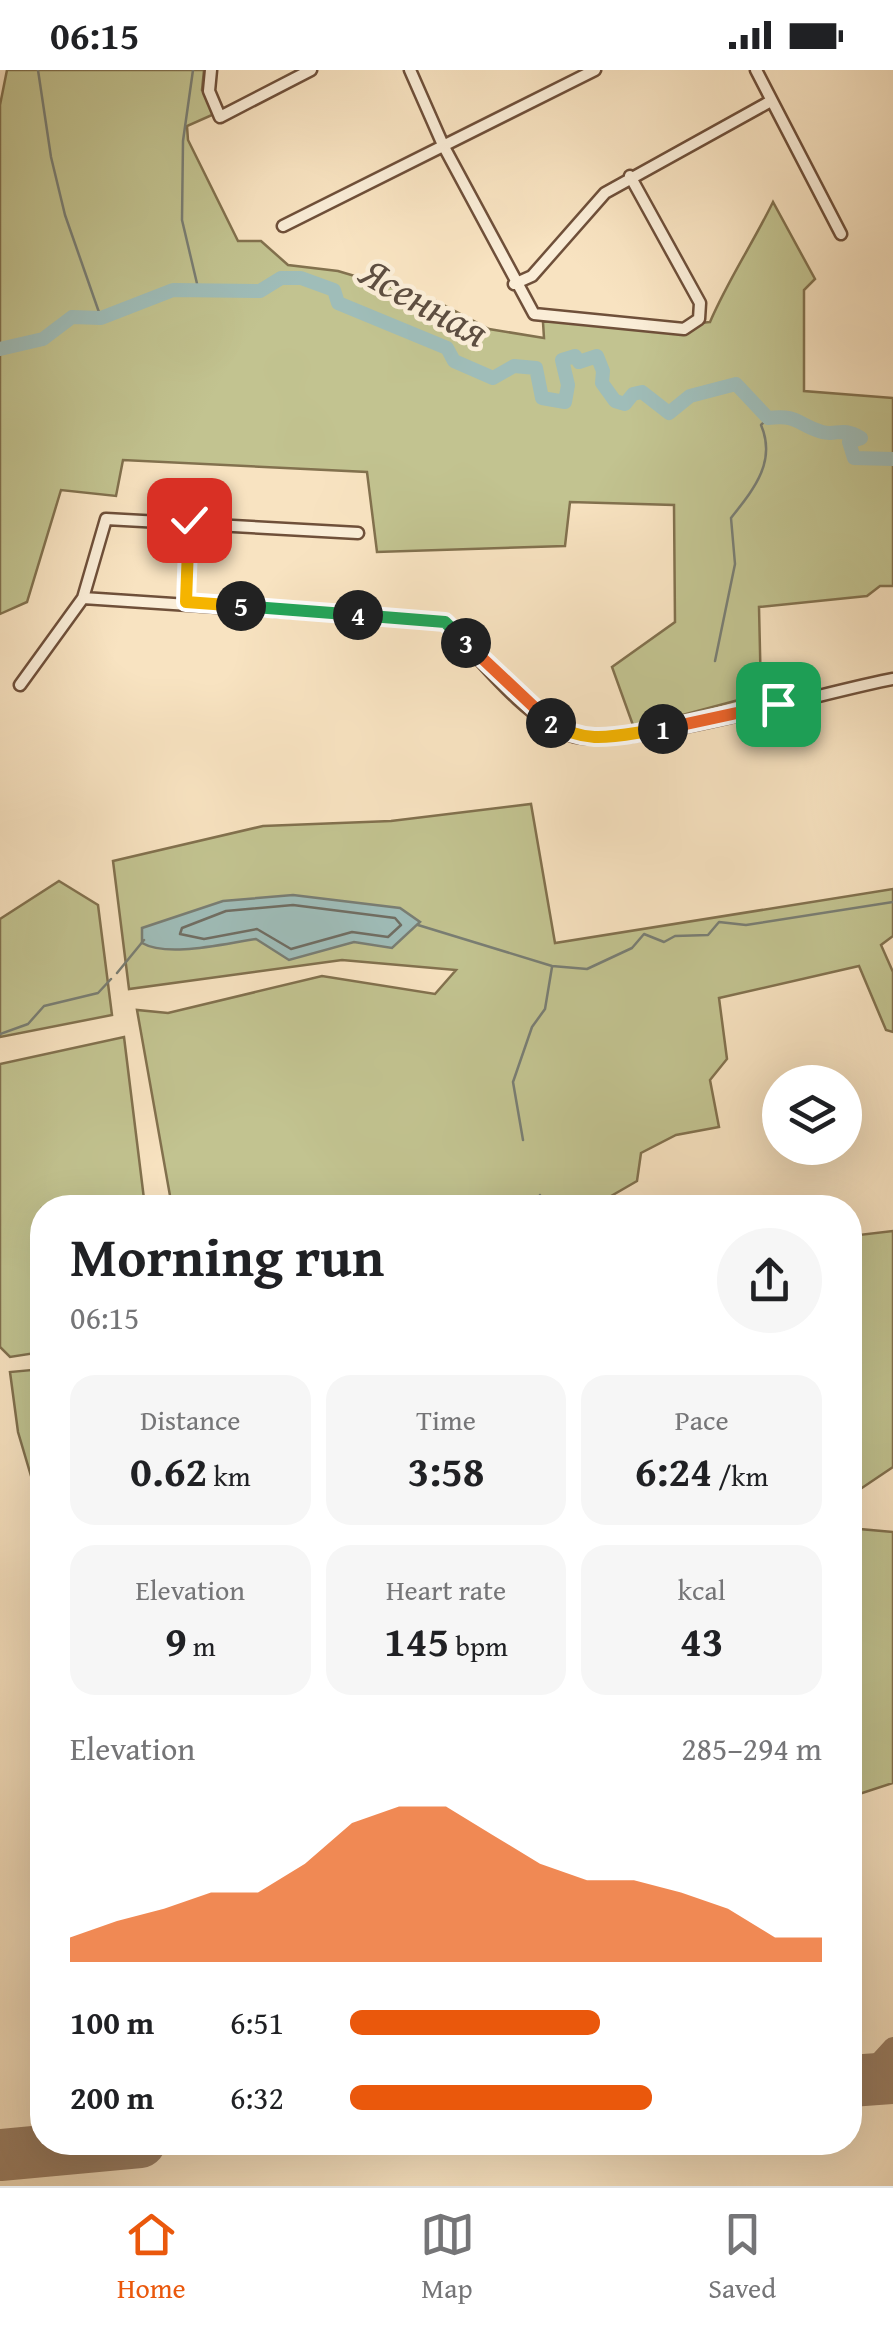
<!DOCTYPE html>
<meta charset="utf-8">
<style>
:root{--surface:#fff;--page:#f6f6f6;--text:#202124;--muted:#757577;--line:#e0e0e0;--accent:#ea580c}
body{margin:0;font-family:"Gentium Book Plus",serif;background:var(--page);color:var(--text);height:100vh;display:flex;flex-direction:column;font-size:38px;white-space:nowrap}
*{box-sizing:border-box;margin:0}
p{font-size:32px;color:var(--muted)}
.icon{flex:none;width:55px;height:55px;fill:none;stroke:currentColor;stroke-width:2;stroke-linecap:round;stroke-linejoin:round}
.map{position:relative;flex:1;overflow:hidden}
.details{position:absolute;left:30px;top:1125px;width:832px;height:960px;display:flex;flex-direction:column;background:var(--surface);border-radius:40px;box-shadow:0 10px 40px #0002}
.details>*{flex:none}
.buttons{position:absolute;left:762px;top:995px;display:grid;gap:20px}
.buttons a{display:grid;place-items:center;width:100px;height:100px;border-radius:50%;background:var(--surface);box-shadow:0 10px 40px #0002;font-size:50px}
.pin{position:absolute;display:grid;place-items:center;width:85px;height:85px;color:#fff;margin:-42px;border-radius:20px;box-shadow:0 5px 15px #0006}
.km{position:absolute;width:50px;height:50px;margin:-25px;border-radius:50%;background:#222;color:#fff;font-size:28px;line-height:50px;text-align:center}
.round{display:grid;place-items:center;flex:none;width:105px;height:105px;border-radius:52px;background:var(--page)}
.headline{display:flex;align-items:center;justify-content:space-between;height:170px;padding:0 40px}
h1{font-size:55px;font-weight:800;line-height:75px}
.stats{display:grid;grid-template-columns:repeat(3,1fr);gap:15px;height:170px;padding:10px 40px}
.stats div{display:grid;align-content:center;border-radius:25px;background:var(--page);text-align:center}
.stats b{font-size:42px;font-weight:800}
.stats small{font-size:28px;font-weight:400}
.stats p{font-size:28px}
.chart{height:280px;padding:20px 40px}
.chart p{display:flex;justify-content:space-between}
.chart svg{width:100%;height:180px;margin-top:10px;fill:var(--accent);opacity:.7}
ul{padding:0 40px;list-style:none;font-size:32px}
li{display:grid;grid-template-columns:160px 120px 1fr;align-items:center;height:75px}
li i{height:25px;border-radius:12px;background:var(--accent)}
.status{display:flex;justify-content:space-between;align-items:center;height:70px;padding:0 50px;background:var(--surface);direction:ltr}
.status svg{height:28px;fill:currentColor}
.tabs{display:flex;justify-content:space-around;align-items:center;height:140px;border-top:2px solid var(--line);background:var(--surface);font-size:28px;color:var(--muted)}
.tabs a{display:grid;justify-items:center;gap:5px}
.tabs .current{color:var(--accent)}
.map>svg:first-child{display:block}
</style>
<div class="status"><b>06:15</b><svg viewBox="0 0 49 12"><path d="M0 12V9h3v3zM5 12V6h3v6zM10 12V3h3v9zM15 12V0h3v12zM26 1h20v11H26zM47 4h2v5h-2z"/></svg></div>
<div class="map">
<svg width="893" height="2116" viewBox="0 0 893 2116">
<rect width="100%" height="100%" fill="#f8e3c1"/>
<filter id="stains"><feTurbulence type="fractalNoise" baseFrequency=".002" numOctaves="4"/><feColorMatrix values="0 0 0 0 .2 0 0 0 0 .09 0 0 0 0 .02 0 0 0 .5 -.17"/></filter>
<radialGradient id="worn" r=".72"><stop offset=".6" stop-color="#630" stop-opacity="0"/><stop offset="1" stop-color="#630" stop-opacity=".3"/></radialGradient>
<!-- green -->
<path fill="#c2c390" stroke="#82714e" stroke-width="2.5" d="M7,0H204L202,20L221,41L187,56L188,70L238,171H261L288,195L338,201L432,229L489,259L544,268L543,252C592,244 656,259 710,252C728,210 753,173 773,132L815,209L804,220V321L893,328V516H880L867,526L759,537L761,624L634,658L612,597L675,552L674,435L570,432L565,476L377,482L367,402L123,390L116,426L61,420L27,532L0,544V35Z
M531,734L555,873L893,819V866L881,875L893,902V962L886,960L859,896L719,928L727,989L710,1010L719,1057L676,1065L641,1083L637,1111L592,1137H172L137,940L168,943L322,906L435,924L456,900L342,890L129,919L113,791L263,756L391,751Z
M59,811L98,835L112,945L0,967V849Z
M124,967L145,1137L42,1138V1282L10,1287L0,1277V994Z
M893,1161V1397L850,1426V1166Z
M42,1299V1414L34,1416L18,1362L10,1302Z
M850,1432L860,1459L893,1462V1713L850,1727Z"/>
<!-- water -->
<path fill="#9fbdb9" stroke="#797e74" stroke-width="2.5" d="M293,825L400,838L420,852L392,878L354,872L289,890L256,869C226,873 168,888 142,873V858L223,831Z"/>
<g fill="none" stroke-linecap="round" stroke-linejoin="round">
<!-- shore -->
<path stroke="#706e63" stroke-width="2.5" d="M293,835L395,848L401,855L388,867L352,862L291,879L257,859L204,869L180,864L182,858L226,841Z"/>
<!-- stream -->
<path stroke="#797e74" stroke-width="2.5" d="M38,0L51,87L65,145L101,248
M193,0L183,71L182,150L199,222
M715,591L735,494L731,448C753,420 777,392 761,355L768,348
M418,855L552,896L587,899L632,878L644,864L664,872L675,866L708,865L719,852L746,855L893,832
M117,903L144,870
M0,964L28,954L44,936L98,923L111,909
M523,1070L513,1012L532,957L545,939L552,897
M540,1125L544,1138"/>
<!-- river -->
<path stroke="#9fbdb9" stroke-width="14" d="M0,279L43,269L72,247L101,248L173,220L260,221L281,208H301L334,220L338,233L447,278L454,291L493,308L514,296L536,298L542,328L565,332L568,315L562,290L575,286L579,292L597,286L603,301L602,313L615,331L625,334L633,324L642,322L669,343L690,326L736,314L768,348C799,344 797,355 822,362C837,366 842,356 861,368L849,372L854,388L893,389"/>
<!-- taxiway -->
<path stroke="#9c8167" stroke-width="20" d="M863,2010L893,1977"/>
<!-- runway -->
<path stroke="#9c8167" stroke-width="52" d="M850,2011L893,2008
M0,2085L140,2072"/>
<!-- minor casing -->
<g stroke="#6f503a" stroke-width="15">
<path id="minor" d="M211,0L209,21L220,47L311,0
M410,0L443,75L534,244L684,259L699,249L700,233L630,106
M756,0L841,164
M283,156L595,0
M514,214L532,206L605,123L771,31
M83,528L106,449L358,463
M186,532L189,451
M20,615L83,528L445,552C481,589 521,644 570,665C616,684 831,620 893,609"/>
</g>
<!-- minor -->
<use href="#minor" stroke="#faedd7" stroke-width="10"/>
</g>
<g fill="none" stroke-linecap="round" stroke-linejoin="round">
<!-- split-1 casing -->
<g stroke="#fff" stroke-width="20">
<path id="split-1" d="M663,659L778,634"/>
</g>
<!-- split-2 casing -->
<g stroke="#fff" stroke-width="20">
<path id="split-2" d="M551,653C590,677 620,664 663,659"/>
</g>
<!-- split-3 casing -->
<g stroke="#fff" stroke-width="20">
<path id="split-3" d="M466,573L551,653"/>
</g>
<!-- split-4 casing -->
<g stroke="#fff" stroke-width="20">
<path id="split-4" d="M358,545L445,552L466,573"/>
</g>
<!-- split-5 casing -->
<g stroke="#fff" stroke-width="20">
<path id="split-5" d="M241,536L358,545"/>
</g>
<!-- split-6 casing -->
<g stroke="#fff" stroke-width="20">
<path id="split-6" d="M189,450L186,532L241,536"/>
</g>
<!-- split-1 -->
<use href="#split-1" stroke="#f0652b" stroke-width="12"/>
<!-- split-2 -->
<use href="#split-2" stroke="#f5b400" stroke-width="12"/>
<!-- split-3 -->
<use href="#split-3" stroke="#f0652b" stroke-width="12"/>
<!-- split-4 -->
<use href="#split-4" stroke="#22a559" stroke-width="12"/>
<!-- split-5 -->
<use href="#split-5" stroke="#22a559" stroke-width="12"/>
<!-- split-6 -->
<use href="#split-6" stroke="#f5b400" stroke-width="12"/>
</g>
<g text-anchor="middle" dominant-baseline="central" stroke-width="9" stroke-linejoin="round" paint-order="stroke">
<!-- water labels -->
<g font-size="42" font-style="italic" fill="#5d4e41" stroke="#faedd7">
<text transform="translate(425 231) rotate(29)">Ясенная</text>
</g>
</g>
<rect width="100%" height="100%" filter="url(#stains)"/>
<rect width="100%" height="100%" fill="url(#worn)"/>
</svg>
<div class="buttons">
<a><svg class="icon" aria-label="layers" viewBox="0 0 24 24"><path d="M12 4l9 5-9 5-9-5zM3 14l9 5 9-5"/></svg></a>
</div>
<div class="pin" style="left:778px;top:634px;background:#1e9e55"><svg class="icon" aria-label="arrive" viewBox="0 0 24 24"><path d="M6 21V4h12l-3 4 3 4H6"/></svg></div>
<div class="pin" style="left:189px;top:450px;background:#d93025"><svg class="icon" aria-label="check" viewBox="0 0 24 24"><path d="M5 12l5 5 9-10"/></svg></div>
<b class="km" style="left:663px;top:659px">1</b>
<b class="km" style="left:551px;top:653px">2</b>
<b class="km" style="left:466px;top:573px">3</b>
<b class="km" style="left:358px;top:545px">4</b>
<b class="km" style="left:241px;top:536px">5</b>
<section class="details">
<div class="headline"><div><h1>Morning run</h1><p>06:15</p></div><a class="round"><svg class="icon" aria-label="share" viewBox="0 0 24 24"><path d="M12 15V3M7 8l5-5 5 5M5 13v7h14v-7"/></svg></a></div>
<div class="stats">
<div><p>Distance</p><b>0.62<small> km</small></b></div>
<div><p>Time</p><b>3:58</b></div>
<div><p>Pace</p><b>6:24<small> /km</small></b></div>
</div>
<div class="stats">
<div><p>Elevation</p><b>9<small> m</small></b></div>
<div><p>Heart rate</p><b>145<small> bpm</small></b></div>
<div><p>kcal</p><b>43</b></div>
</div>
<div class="chart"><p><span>Elevation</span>285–294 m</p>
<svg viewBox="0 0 160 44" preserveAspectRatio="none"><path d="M0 44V38L10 34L20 31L30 27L40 27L50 20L60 10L70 6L80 6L90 13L100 20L110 24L120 24L130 27L140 31L150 38L160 38V44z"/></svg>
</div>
<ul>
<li><b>100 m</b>6:51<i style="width:53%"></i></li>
<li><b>200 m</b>6:32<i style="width:64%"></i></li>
</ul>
</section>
</div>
<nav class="tabs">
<a class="current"><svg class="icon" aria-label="home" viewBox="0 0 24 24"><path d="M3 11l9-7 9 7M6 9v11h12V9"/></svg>Home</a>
<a><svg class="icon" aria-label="map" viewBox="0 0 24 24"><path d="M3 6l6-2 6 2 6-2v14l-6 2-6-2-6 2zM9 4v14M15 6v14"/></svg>Map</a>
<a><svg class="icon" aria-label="saved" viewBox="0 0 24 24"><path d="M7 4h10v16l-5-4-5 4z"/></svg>Saved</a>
</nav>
